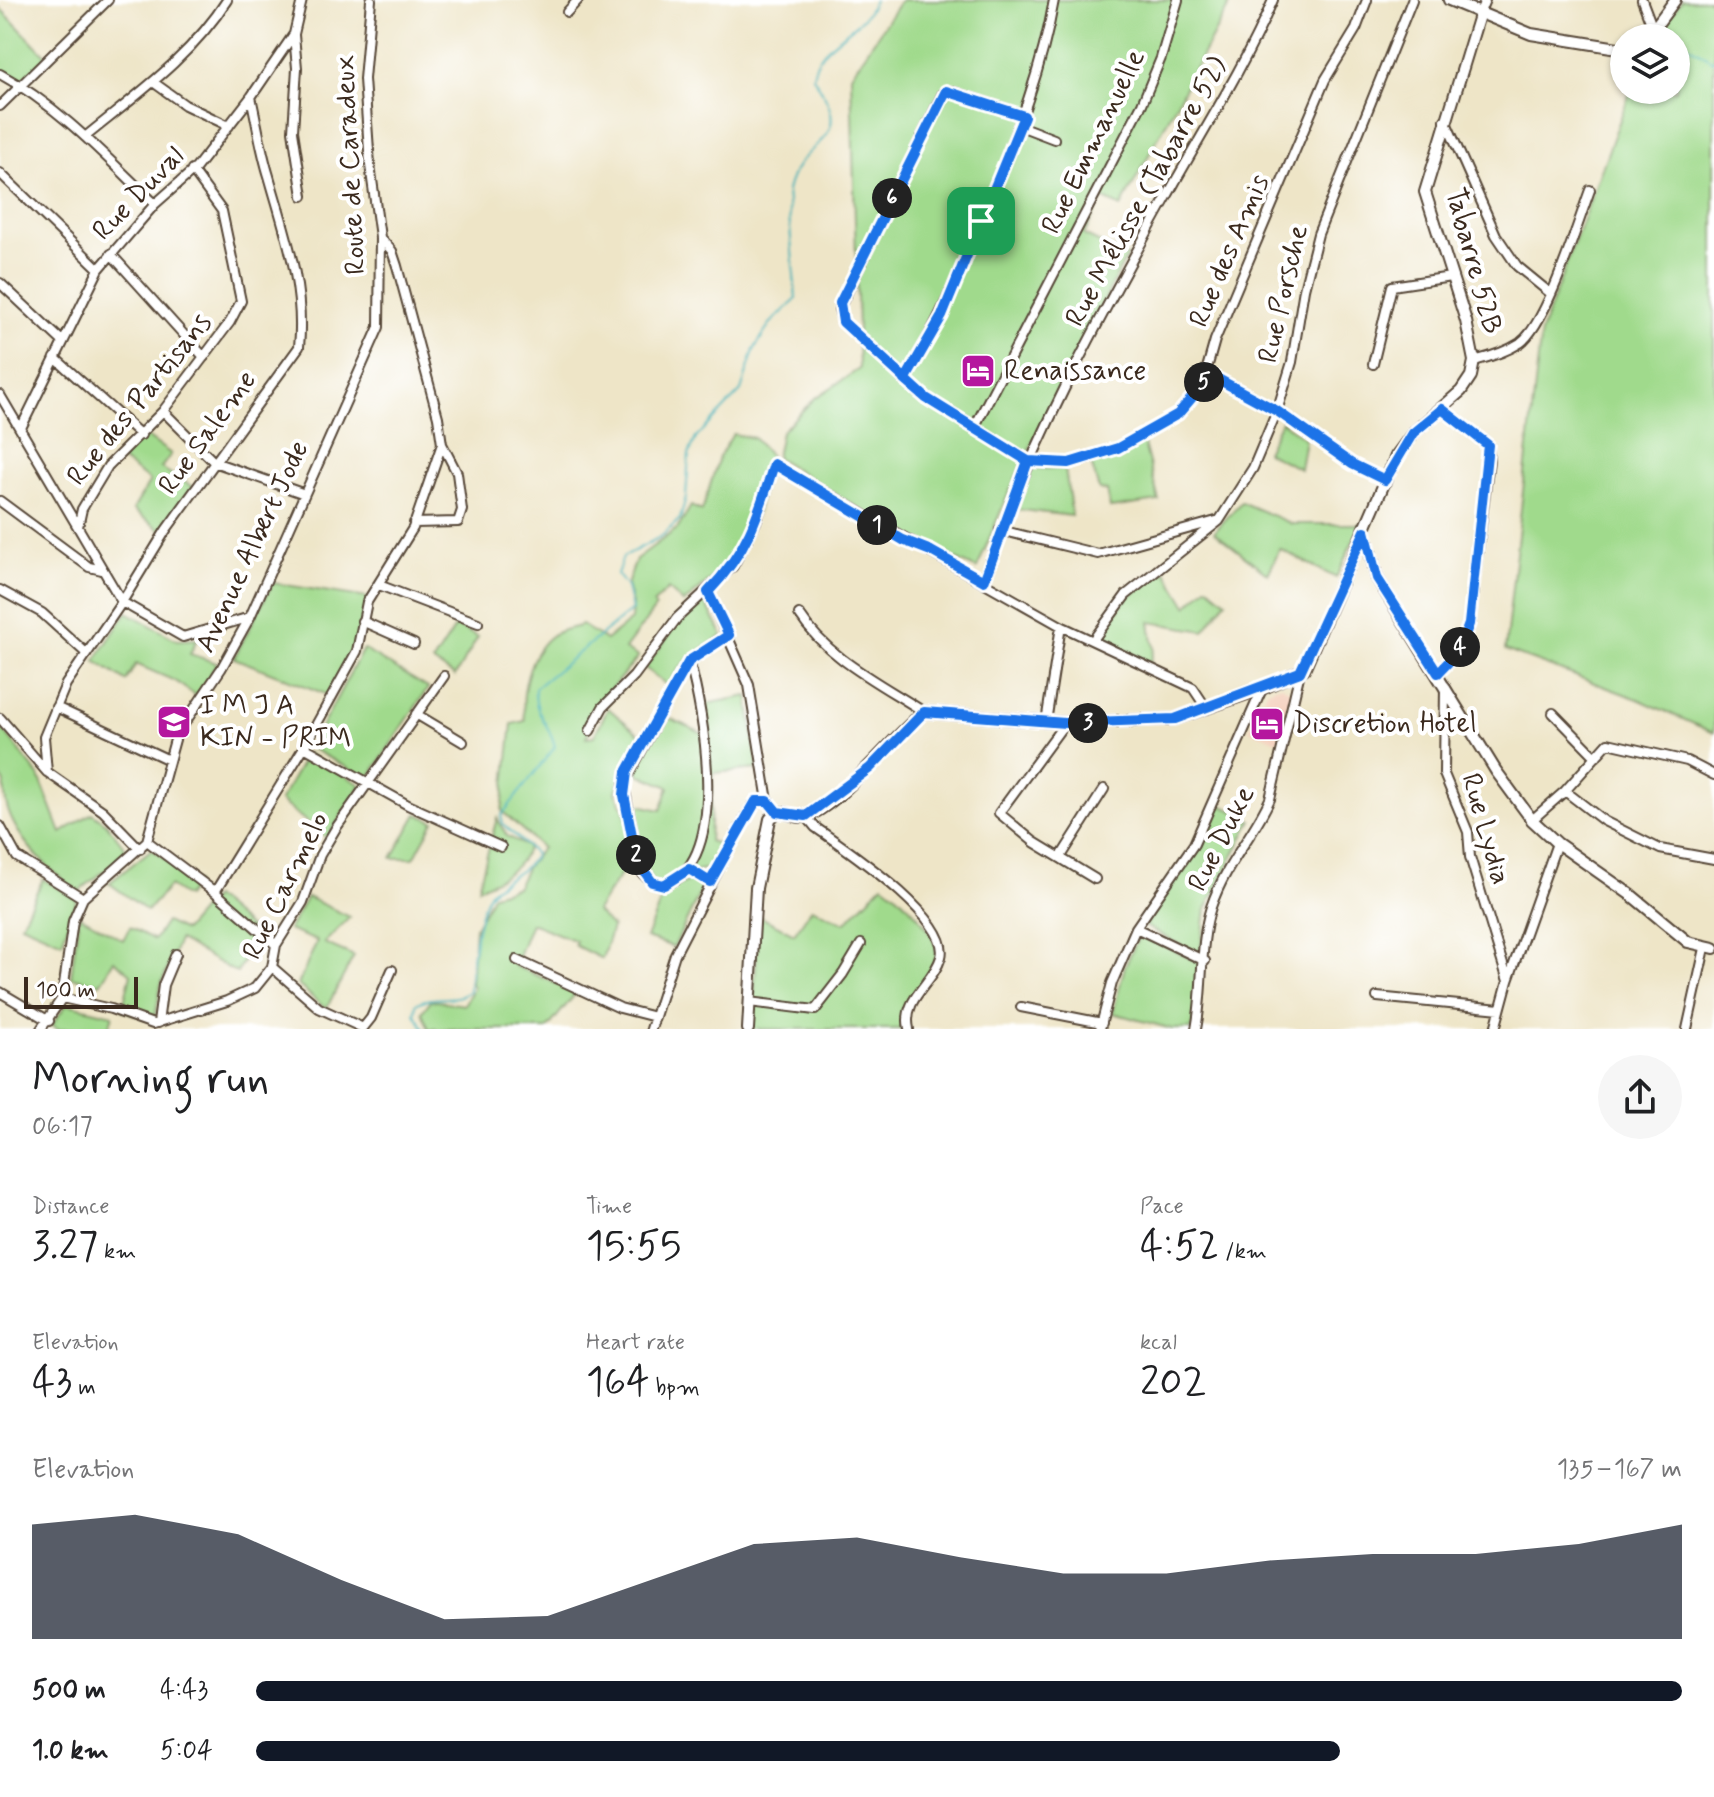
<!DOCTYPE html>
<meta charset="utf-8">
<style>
:root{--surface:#fff;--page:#f6f6f6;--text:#202124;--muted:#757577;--accent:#111827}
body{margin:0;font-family:Mynerve,sans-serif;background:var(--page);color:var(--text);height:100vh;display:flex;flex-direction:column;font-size:30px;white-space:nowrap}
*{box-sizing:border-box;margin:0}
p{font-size:26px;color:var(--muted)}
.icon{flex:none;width:44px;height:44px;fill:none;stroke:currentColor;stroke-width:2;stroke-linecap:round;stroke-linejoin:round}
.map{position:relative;height:1029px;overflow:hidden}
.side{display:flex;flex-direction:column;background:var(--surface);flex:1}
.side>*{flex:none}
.tools{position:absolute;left:1610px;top:24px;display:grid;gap:16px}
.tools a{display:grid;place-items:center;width:80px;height:80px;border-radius:50%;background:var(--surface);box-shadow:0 2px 6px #0004;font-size:40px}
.scale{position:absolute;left:24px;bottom:20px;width:114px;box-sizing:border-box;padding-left:8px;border:4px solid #3b2a1e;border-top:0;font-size:22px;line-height:28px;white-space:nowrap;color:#3b2a1e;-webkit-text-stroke:6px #fff;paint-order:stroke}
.pin{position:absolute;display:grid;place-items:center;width:68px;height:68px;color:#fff;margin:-34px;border-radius:16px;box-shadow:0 4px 12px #0006}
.km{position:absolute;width:40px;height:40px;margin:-20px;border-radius:50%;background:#222;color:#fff;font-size:22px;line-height:40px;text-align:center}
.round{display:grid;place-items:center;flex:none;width:84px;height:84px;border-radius:42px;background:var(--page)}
.head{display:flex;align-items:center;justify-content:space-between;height:136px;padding:0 32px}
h1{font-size:44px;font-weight:600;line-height:60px}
.metrics{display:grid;grid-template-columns:repeat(3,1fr);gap:12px;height:136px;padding:8px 32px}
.metrics div{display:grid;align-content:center}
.metrics b{font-size:40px;font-weight:600}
.metrics small{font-size:22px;font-weight:400}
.metrics p{font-size:22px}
.chart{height:224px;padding:16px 32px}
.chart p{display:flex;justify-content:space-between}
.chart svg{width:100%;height:144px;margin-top:8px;fill:var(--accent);opacity:.7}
ul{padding:0 32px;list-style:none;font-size:26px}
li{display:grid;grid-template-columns:128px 96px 1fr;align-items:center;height:60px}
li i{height:20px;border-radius:10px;background:var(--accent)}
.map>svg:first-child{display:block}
</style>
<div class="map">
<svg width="1714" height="1029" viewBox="0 0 1714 1029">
<rect width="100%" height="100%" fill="#fff"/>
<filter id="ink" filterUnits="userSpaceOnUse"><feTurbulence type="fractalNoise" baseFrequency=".0125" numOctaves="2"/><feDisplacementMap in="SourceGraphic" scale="16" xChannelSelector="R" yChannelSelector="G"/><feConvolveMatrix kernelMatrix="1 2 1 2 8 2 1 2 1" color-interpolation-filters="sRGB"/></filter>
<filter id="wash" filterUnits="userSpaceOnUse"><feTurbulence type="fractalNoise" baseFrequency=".006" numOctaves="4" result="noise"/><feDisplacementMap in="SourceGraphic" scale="32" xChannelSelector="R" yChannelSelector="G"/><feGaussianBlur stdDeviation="1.8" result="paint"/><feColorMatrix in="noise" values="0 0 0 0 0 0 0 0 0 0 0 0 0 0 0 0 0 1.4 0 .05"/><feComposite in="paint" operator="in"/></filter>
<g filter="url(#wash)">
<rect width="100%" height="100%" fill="#eee5c7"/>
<!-- built -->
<path fill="#f5d3c1" d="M1282,685L1292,692L1278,741L1249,730L1268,690Z"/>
<!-- green -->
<path fill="#a0da8c" stroke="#6e8255" stroke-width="2" d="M901,0H1232L1121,207L1102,198L1084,235L1127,256C1074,359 1019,461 977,569L896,531L776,457L781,432L814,399L859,369L851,75Z
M1682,0H1714V733L1638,699L1505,650L1541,332L1631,90H1676V38H1653Z
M0,8L47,57L19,83L0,71Z
M1281,421L1305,439L1300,469L1266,452Z
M733,434L754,438L770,456L757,512L730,563L684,603L668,589L653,604L656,607L625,649L638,657L605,696L586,737L594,736L608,708L642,736L627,758L616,792C648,860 630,855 596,911L612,927L602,959L574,945L576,941L531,923L514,966L577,992L547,1029H429L422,1012L431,1000L464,1005L474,987L471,984L475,927L493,894L517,887L527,866L542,848L502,811L512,724L525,721C520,694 528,654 551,636C558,630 574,628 582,625L606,640L631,620L632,604L627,585L636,559L678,528L691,506L702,511L719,457Z
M144,435L171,454L161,468L193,487L162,531L133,510L150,481L120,459Z
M1143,440L1159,501L1110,508L1107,491L1099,490L1091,463L1126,452Z
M1030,468L1065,469L1072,516L1013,509Z
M1241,502L1292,524H1361L1336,578L1280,549L1268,574L1214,532Z
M1165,570L1187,606L1208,586L1226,601L1204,631L1150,622L1154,649L1150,663L1098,637L1127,598Z
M273,583L368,598L353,649L328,695L234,658Z
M703,598L723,636C700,650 680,661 668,686L645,668L675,627Z
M127,612L177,640L197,639L190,654L217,663L196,696L175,681L136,664L126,681L95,661Z
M456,626L478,637L455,676L433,662Z
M363,649L428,688L368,779L310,748Z
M748,696L758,769L713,773L709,841L725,846L713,870C690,865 675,888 652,882L642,854L631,803L661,810L669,787L632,771L663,715L710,737L706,704Z
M0,726L39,776L61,833L92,813L106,823L128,852L78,892C48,869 0,828 5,783L0,776Z
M307,753L361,785L327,838L280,801Z
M1217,803L1252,820L1206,909L1200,956L1145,926L1199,844Z
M417,814L434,821L414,858H392Z
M497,818L507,836L528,847C519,870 500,879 478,888Z
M152,849L196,883L186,897L169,886L147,911L109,883Z
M694,878L704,884L674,947L646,938L664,892Z
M43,879L77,899L62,942L21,924Z
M883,884C900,896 942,934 936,958C932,975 911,996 901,1010L904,1029H752L759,916L794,934L812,908L845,923Z
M213,897L258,935L237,973L179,940L161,985L154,1022L122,1010L131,974L114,960L100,984L71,977L79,915L123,940L130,927L154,940L166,922L184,931Z
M307,897L350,917L324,943L354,956L326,1009L298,985L317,941L288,930Z
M1140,934L1201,963L1192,1029H1172L1113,1013L1125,966Z
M67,1004L113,1015L108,1029H58L52,1025Z"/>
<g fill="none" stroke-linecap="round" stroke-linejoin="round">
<!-- stream -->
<path stroke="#41b1b8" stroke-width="2" d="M1676,39L1714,61
M424,1029L415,1014L416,1004C433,993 454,1004 469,991C470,969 477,908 491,891C504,877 526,873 535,854L503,824L501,816L555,747C550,722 534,718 535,688L632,610L627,587L617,574L623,557L662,536L680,519L686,497L689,454L696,438L741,391L754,350L770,324L796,299L787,191C800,133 862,147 813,77C817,39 862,34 874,0"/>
</g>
</g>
<g filter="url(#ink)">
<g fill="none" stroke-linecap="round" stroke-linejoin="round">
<!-- minor casing -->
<g stroke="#564637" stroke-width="12">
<path id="minor" d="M1642,0L1653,29
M567,12L578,0
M1480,12L1485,0
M294,35L297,68L293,131L303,196
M0,74C59,106 107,158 155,204
M153,82L185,105L229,126
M0,106L108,0
M1024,116L950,91L943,93L839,309L843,322L926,398L1028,461L1069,463L1118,448L1178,414L1202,386L1215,340L1325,80L1356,29L1367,0
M1445,120L1496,235L1517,266L1550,293
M1020,126L1054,139
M85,137C135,96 192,56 227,0
M0,173L99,269
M380,238L392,251L397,266L438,417L442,444L457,473L462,510L458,522L414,523
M111,254L204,357
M0,283L63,342
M55,358L141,435
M1474,361C1490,357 1506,352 1520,343C1547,324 1577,225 1590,190
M1373,364L1392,286L1451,277
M1207,373L1277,411L1352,464L1385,480
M905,380C941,318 964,263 991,197C1017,132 1042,70 1054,0
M0,395L122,602L183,637L250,617
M163,411L214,462L302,493
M21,428L99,269L155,204L196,168L251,97L294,34L302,0
M974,428L1142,104L1161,58L1178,0
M0,501L89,567L102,570
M78,527L82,509L108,466L163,411L230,322L241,301L222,211L192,170
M1000,530L1098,554L1216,521
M984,581C1030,441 1104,310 1175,182C1209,122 1246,63 1273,0
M379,585L478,623
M0,590L42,613L86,653
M708,592L749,685L768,801
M799,614C827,658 881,684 924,712
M362,621L414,644
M1093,640L1126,595L1219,521L1253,468L1277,411L1292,362L1304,289L1318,234L1412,0
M689,661C704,713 731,863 664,885L652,882L643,874L637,861L624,784L685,667L689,661L729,635
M1438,673L1459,651L1469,624L1489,460L1488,445L1442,409
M1445,686L1444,774L1468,832L1470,857L1508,981
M56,707L169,760
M1553,713L1596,757
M416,714L463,742
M0,718L47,772L103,811L140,849
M1046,722L1061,626
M1065,723L999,813L1034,842L1095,879
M590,731L603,707L634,676L677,618L733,566L756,522L774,464L1061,626L1193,688L1207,709
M304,747L408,805L501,847
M47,772L44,737L66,684L122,602L166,530L299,347C305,287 285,233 269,176C261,151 257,123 251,97
M1565,791L1604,821L1660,849L1714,859
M806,816L815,827C843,847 952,919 941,957C933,984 902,998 909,1029
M1532,820L1565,791L1608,743L1687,761L1714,775
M0,826L17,857L83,898
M147,841L215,892L276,945
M1060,858L1104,789
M689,869L710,882
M215,892L304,747L357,651L367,602L413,528L442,444
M1136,928L1205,961
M517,960L620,1008L655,1017
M272,967L319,1008L363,1028L371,1018L392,970
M0,992L49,1021
M1377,997L1500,1009
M62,998L111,1009L153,1024L227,1001L255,988L272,967L276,945L303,902L320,855L336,828L444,676
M749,1002L815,1010L843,974L861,944
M1021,1007L1102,1023
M158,1023L163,985L176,954
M41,1029L62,998L73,921L83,898L147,841L176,736L221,669L250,617L379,327L380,237L370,165L364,79L371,0
M651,1029L675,954L744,820L756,801H768L777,812
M1100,1029L1112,983L1136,928L1194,844L1262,689
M1196,1029C1204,990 1199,944 1211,907C1226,863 1252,838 1270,799L1300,672
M1495,1029L1508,981L1557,843
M1687,1029L1705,948"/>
</g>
<!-- tertiary casing -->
<g stroke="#564637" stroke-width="14">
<path id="tertiary" d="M1449,0L1531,34L1624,49
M1647,38L1675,0
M1365,533L1377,578L1496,771L1532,820L1557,843L1631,895L1688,942L1714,948
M748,1029L756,888L770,819L777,812C786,811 793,817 801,817C831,817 898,730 924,712L1065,723L1175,719L1262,689L1304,669L1396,456L1413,433L1461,391L1471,376L1474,361L1466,321L1425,192L1480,12"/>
</g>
<!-- minor -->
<use href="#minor" stroke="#fff" stroke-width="8"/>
<!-- tertiary -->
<use href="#tertiary" stroke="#fff" stroke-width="10"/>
</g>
</g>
<g fill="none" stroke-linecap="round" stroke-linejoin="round" filter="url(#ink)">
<!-- route casing -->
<g stroke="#fff" stroke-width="16">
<path id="route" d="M981,221L942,316L905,380L926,398L1028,461L984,581L931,551L903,540L774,464C758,516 747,552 708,592L729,635L689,661L627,772L624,795L637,861L652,882L664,885L689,869L710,882L756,801H768L777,812L806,816L870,768L924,712L1065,723L1175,719L1300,672L1365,531L1377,578L1438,673L1459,651L1469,624L1488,445L1442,409L1413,433L1385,480L1352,464L1277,411L1207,373L1202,386L1178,414L1118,448L1069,463L1028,461L926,398L843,322L840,303L946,91L1024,116L981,221"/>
</g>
<!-- route -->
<use href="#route" stroke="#1a73e8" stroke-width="10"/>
</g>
<!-- icons -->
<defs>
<g id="hotel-square" transform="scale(1.8)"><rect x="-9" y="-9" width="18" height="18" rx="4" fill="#b5179e" stroke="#fff"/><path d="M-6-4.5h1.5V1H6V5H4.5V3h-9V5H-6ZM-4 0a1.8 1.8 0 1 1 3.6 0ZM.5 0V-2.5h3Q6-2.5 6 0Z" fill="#fff"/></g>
<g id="school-square" transform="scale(1.8)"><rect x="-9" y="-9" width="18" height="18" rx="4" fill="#b5179e" stroke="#fff"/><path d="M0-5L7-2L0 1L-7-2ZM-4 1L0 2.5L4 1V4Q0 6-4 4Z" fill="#fff"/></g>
</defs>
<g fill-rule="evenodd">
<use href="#hotel-square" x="978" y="371"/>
<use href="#school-square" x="174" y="722"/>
<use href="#hotel-square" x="1267" y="724"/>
</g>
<g text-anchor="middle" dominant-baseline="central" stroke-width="8" stroke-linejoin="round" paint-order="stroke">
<!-- street labels -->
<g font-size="28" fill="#3b2a1e" stroke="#fff">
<text transform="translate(1094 142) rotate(-64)">Rue Emmanuelle</text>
<text transform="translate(351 165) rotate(-93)">Route de Caradeux</text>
<text transform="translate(1147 192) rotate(-61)">Rue Mélisse (Tabarre 52)</text>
<text transform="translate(139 194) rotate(-46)">Rue Duval</text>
<text transform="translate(1230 251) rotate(-67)">Rue des Amis</text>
<text transform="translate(1473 261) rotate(75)">Tabarre 52B</text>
<text transform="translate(1284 294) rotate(-77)">Rue Porsche</text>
<text transform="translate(140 400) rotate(-51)">Rue des Partisans</text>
<text transform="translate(208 433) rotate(-54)">Rue Saleme</text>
<text transform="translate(253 547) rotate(-65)">Avenue Albert Jode</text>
<text transform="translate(1485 829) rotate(74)">Rue Lydia</text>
<text transform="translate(1222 839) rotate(-63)">Rue Duke</text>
<text transform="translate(286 886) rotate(-64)">Rue Carmelo</text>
</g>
<!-- poi labels -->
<g font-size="28" fill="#3b2a1e" stroke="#fff" text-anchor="start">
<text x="1004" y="371">Renaissance</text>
<text x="200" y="706">I M J A<tspan x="200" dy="32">KIN - PRIM</tspan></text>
<text x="1293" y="724">Discretion Hotel</text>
</g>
</g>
</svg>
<div class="tools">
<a><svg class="icon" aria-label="layers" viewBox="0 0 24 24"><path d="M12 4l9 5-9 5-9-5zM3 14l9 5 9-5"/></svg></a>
</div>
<div class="scale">100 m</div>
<div class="pin" style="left:981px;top:221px;background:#1e9e55"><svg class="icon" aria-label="arrive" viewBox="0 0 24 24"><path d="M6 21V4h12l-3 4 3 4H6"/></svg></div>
<b class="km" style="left:877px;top:525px">1</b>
<b class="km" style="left:636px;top:855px">2</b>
<b class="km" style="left:1088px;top:723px">3</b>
<b class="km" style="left:1460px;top:647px">4</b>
<b class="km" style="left:1204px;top:382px">5</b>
<b class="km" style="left:892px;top:198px">6</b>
</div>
<section class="side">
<div class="head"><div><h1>Morning run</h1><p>06:17</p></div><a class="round"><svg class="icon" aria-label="share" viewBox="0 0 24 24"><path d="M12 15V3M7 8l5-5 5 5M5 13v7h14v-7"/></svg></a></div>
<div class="metrics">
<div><p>Distance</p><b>3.27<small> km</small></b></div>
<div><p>Time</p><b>15:55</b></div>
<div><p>Pace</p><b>4:52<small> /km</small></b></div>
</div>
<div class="metrics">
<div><p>Elevation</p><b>43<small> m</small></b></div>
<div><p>Heart rate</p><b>164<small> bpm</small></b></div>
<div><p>kcal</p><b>202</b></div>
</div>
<div class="chart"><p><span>Elevation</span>135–167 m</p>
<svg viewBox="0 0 160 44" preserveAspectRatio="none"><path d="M0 44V9L10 6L20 12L30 26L40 38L50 37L60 26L70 15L80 13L90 19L100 24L110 24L120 20L130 18L140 18L150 15L160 9V44z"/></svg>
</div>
<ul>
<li><b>500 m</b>4:43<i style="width:100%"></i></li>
<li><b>1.0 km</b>5:04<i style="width:76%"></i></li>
</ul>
</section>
